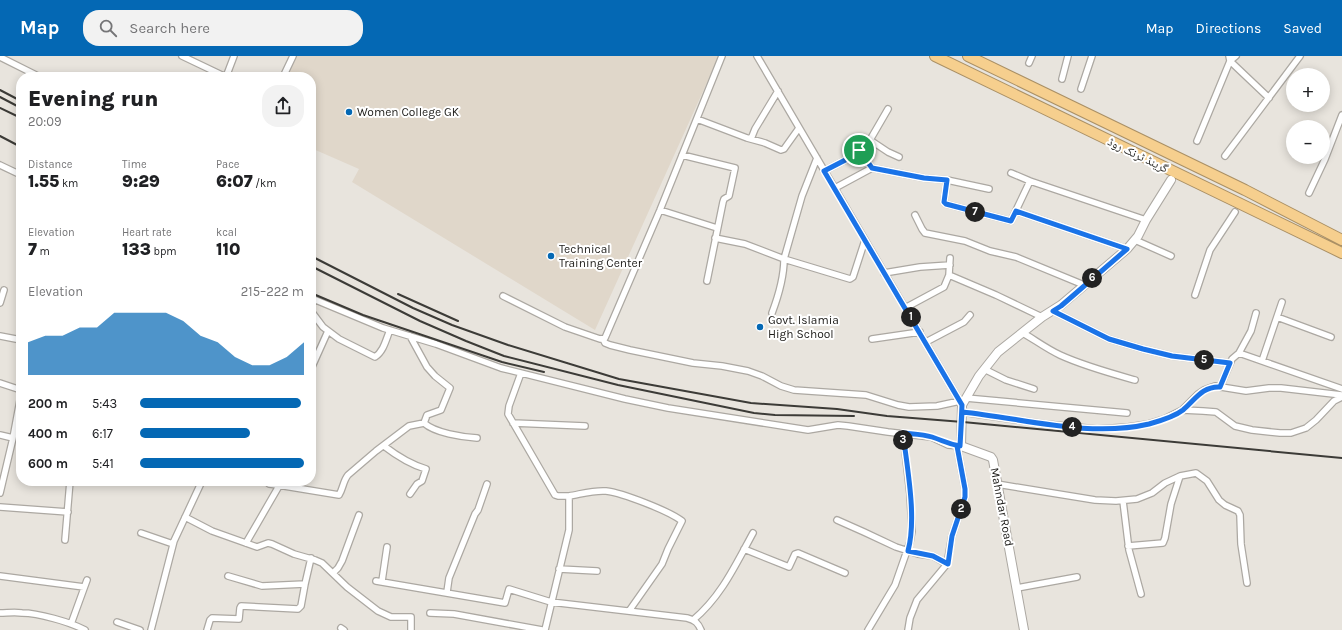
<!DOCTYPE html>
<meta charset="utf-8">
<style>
:root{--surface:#fff;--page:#f2f2f2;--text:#202124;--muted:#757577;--accent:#0468b4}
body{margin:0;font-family:Karla,"Noto Naskh Arabic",sans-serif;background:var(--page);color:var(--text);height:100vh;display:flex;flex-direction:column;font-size:15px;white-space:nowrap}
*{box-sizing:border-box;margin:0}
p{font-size:13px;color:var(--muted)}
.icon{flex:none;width:22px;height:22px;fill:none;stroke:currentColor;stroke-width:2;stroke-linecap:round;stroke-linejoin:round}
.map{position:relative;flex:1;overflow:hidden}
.sheet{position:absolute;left:16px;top:16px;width:300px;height:414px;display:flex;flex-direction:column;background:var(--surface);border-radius:16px;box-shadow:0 2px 10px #0003}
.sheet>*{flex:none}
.fabs{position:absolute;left:1286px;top:12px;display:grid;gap:8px}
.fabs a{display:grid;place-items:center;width:44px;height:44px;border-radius:50%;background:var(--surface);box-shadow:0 2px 10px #0003;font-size:20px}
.pin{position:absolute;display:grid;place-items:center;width:34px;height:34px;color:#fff;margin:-17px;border:2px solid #fff;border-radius:50%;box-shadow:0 1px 4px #0007}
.km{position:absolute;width:20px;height:20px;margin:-10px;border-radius:50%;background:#222;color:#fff;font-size:11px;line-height:20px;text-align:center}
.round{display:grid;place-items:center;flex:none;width:42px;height:42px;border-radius:16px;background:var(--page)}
.overview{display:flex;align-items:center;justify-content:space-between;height:68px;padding:0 12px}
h1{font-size:22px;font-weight:800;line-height:30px}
.stats{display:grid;grid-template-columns:repeat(3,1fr);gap:6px;height:68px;padding:4px 12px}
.stats div{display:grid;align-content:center}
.stats b{font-size:17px;font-weight:800}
.stats small{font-size:11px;font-weight:400}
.stats p{font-size:11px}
.chart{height:112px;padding:8px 12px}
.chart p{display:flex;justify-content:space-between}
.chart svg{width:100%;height:72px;margin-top:4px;fill:var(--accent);opacity:.7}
ul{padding:0 12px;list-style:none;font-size:13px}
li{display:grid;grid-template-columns:64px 48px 1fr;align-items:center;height:30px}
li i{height:10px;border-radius:5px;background:var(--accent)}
header{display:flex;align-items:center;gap:24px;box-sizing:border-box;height:56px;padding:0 20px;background:var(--accent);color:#fff}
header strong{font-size:19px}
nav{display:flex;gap:22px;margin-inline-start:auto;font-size:14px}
.search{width:280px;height:36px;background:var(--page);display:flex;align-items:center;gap:10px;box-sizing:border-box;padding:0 14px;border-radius:16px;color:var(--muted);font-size:15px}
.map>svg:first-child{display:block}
</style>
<header>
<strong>Map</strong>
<div class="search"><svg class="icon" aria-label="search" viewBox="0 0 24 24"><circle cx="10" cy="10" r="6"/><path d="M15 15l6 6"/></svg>Search here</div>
<nav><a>Map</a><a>Directions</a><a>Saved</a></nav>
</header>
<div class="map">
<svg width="1342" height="574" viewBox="0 0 1342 574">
<rect width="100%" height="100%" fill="#e8e4dd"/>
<!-- built -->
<path fill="#e0d7ca" d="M293,0H719L595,274L352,126L359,113L311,92V21H287L289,8Z"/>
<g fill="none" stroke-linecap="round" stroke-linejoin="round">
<!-- street casing -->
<g stroke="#aca8a2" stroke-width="8">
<path id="street" d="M182,0L226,21
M757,0L962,349
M1236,0L1230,5L1269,42
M0,1L40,21
M1029,7L1032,0
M226,21L234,0
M283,21L293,0
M1062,23L1068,0
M1081,33L1092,0
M697,63L747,82L765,87L781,94L784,93L799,72
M751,83L755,73L778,35
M870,84L888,96L899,101
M1197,85L1230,5L1229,0
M859,94L872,112
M682,99L735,112L729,140L724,143L723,146L707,225
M1225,100L1300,0
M0,109L21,119
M824,115L857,98L859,94L870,84L888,53
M1011,117L1030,125L1146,164
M947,124L944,146L946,148L1011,165L1030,125
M835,132L872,112L924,122L947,124L989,133
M1309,137L1325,103L1342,59
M660,154L717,172
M1016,155L1127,193
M915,159L922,173L925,177L965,185L990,195L1016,201L1084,229
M715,182L745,188L784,203L850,223L853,221L865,184
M1135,184L1171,200
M884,217L920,211L950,209
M949,219L996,239L1042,261
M1195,239L1210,194L1235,156
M503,240L565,271L600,283L605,282L660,154L722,0
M311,242L383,272L436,288L501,312L625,343L668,352L808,374L838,369L848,370L888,376L931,381L948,389L961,390
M0,247L4,234
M311,250L313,242
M905,252L944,231L949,219L950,202
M311,255L323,271L339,283L375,301C384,295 386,283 390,274
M1053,255L1109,283L1143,293L1172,300L1230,307
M772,257C778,241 784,221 784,203L802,140L817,102
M1277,261L1331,281
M1023,277C1035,284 1047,293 1060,299C1084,310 1110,317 1135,324
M0,280L21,284
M410,280L427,311L435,320L450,332L441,354L427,359L424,367
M603,283L605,287L610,289L630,294L693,307L722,310L748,315L762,320L781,330L794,334L866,339L898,349L909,351L937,350L960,345
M872,283L920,276
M926,286L964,266L970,259
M1239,297L1342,333
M1262,305L1282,246
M311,313L328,275
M984,313L1006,324L1034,333
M521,317L509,350L508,358L555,439L558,440H569V474L545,574
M0,327L21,334
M1220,331L1232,303L1239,297L1251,275L1256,257
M966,342L1127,357
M1182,354L1198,338L1204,334L1215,330L1246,335L1269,332H1281L1342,339
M962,356L1045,368L1097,373L1128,371L1148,368L1164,363L1182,354L1203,355L1216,356L1235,370L1252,374L1280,377H1291L1306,372L1316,364L1334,345L1342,341
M513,367L585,370
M0,379L13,382
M384,390C397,400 409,408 426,413L422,425L417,428L410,438
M266,425L269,428L278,429L339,439C343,433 343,425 348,419L376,395L409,370L424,367C435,377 462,381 477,382
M997,428L1095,444L1116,445L1137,443L1152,437L1165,427L1180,420L1196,417L1207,425L1219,444L1225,449L1238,455L1240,459L1241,488L1247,527
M0,437L13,382L21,339
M569,440C581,438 594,434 606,435C623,437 669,455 682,465L668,493L662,508L629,555
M1123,445L1129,494L1141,538
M0,451L68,456
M185,461L212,475L257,491L268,487L272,488L294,498L315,504L322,507L347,531L378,555L391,561H411V574
M837,464L864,476L896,491L918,498L933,500L947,508
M141,477L173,488
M65,484L70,425
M246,487L279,430
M1128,490L1163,487L1165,482L1171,448L1180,420
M744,493L789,511L795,498L798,497L845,517
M559,513L597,515
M333,517L338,512L342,505L359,459
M0,520L84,531
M228,520L262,530L305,528
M376,525L505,547L509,533L551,546L687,562C695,564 698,567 701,574
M382,525L387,491
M1017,532L1077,521
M447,536L449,522L475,458L478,454L487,428
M0,557C7,557 15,556 22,557C38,557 70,566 85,574
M430,557L454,558L542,574
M693,564C721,541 736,508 753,477
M117,566L140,574
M71,568L87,524
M341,572L344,574
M151,574L174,485L202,425
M207,574L210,564L212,562L239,563L240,552L241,550L298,553L301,550L305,528L311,502
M868,574L895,529L910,486L912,475L910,438L903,377
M908,574L910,562L917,544L947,508L952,480L965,441V433L957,390"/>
</g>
<!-- secondary casing -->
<g stroke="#aca8a2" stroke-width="10">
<path id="secondary" d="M1024,574L993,404L991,401L961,390L962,349L979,320L998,296L1042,261L1061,249L1127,193L1138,180L1146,164L1171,124"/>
</g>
<!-- highway casing -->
<g stroke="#aa9065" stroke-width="12">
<path id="highway" d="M935,0L1342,197
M968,0L1245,134L1342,184"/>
</g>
<!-- street -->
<use href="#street" stroke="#fff" stroke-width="5.5"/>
<!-- secondary -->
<use href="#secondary" stroke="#fff" stroke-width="8"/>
<!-- highway -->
<use href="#highway" stroke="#f6cf8e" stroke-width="10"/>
<!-- rail -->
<path stroke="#3c3b37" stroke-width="2" d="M0,34L21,45
M0,41L21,52
M0,52L21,62
M0,80L21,91
M311,200L413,252L452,269L508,289L619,323L751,347L837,353L887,360L963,366L1342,402
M311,210L420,265L466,285L504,300L618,329L754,357L775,359L854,360
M311,237L363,259L502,306L544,316
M398,238L458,265"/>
</g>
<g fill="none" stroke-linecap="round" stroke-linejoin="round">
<!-- route casing -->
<g stroke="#fff" stroke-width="8">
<path id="route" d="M859,94L857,98L824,115L962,349L960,390H957L965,433V441L952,480L948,508L933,500L908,495C917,461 907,412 903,377C912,378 923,378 932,381C944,385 948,388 960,390L962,356C1022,362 1089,382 1149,368C1160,365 1174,361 1183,354C1195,344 1202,330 1220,331L1230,307L1172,300L1143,293L1109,283L1053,255L1061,250L1127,193L1016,155L1011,165L946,148L944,146L947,124L924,122L872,112L859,94"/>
</g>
<!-- route -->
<use href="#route" stroke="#1a73e8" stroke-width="5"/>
</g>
<!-- markers -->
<g fill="#0468b4" stroke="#fff" stroke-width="1.5">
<circle cx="349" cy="56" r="4"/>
<circle cx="551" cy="200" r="4"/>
<circle cx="760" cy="271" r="4"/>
</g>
<g text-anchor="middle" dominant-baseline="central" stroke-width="4" stroke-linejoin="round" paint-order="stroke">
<!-- poi labels -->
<g font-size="12" fill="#1d1c19" stroke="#fff" text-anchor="start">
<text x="357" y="56">Women College GK</text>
<text x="559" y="193">Technical<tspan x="559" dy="14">Training Center</tspan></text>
<text x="768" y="264">Govt. Islamia<tspan x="768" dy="14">High School</tspan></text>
</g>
<!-- street labels -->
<g font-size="12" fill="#1d1c19" stroke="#fff">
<text transform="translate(1138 99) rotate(26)">گرینڈ ٹرنک روڈ</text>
<text transform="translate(1002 451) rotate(79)">Mahndar Road</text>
</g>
</g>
</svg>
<div class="fabs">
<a>+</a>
<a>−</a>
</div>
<div class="pin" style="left:859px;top:94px;background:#1e9e55"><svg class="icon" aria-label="arrive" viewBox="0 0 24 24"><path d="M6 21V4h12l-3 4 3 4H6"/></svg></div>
<b class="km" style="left:911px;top:261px">1</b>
<b class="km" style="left:961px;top:453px">2</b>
<b class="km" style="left:903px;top:384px">3</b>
<b class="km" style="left:1072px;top:371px">4</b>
<b class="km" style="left:1204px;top:304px">5</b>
<b class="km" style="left:1092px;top:222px">6</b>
<b class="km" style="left:975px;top:156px">7</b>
<section class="sheet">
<div class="overview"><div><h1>Evening run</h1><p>20:09</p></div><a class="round"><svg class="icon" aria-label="share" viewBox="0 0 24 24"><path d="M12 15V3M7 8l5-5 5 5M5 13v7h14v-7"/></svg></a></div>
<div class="stats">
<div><p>Distance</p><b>1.55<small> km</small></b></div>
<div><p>Time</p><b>9:29</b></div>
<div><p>Pace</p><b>6:07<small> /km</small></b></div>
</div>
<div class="stats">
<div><p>Elevation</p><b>7<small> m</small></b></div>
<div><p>Heart rate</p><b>133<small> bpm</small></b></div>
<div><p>kcal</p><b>110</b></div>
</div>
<div class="chart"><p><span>Elevation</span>215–222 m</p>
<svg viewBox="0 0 160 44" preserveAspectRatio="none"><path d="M0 44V24L10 20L20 20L30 15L40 15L50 6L60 6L70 6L80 6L90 11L100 20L110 24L120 33L130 38L140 38L150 33L160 24V44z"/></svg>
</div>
<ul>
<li><b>200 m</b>5:43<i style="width:98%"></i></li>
<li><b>400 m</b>6:17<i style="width:67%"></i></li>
<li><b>600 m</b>5:41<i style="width:100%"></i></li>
</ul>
</section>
</div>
